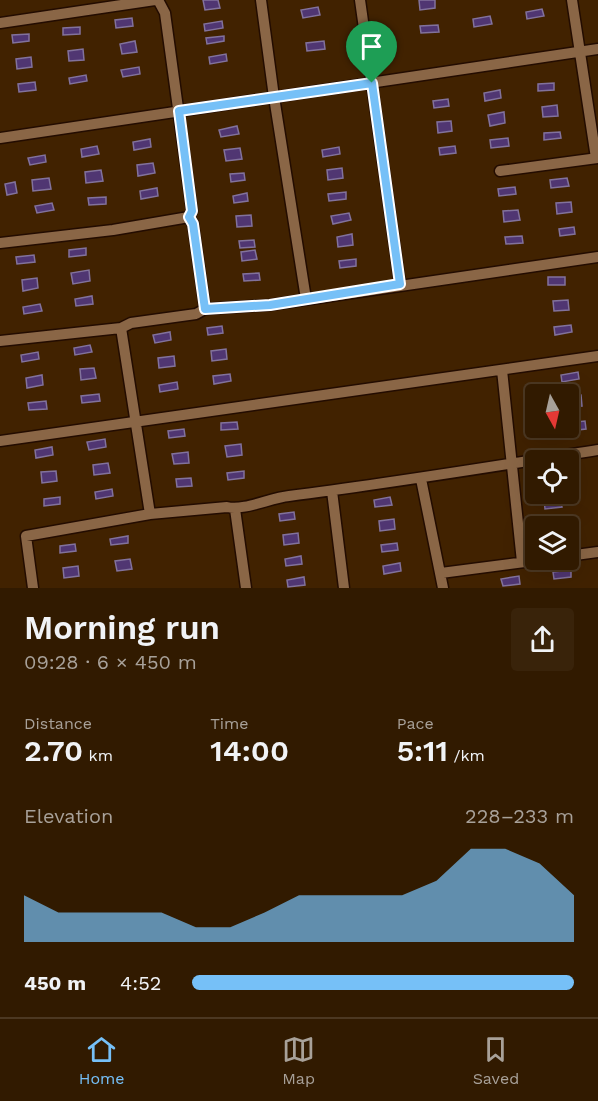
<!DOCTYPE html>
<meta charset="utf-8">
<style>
:root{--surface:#311a00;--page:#39230a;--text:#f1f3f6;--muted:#a8a199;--line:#4c3822;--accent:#76c0f7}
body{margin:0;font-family:"Work Sans",sans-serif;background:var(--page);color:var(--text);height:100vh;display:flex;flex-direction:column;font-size:22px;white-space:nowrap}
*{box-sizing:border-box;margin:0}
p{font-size:20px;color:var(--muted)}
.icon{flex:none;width:33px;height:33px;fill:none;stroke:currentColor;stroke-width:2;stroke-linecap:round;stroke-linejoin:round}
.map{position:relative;height:588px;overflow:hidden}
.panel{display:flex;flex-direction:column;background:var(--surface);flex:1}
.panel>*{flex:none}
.needle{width:39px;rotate:172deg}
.tools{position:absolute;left:525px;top:384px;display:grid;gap:12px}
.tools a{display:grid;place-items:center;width:54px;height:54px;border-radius:6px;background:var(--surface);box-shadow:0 6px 24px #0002,0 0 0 2px var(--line);font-size:30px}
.pin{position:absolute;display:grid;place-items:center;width:51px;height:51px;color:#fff;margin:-62px -26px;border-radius:50% 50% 50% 0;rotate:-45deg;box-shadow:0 0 6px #0007}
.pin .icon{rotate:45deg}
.round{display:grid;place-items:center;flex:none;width:63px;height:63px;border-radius:6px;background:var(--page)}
.overview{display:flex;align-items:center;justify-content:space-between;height:102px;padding:0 24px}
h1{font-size:33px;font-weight:600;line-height:45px}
.figures{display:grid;grid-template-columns:repeat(3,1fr);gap:9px;height:102px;padding:6px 24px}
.figures div{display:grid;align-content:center}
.figures b{font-size:30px;font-weight:600}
.figures small{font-size:16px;font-weight:400}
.figures p{font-size:16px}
.chart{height:168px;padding:12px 24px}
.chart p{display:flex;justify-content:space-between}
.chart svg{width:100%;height:108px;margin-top:6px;fill:var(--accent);opacity:.7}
ul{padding:0 24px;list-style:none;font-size:20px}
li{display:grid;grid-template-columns:96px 72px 1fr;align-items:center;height:45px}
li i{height:15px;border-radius:8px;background:var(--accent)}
.tab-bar{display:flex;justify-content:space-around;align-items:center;height:84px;border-top:2px solid var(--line);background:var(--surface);font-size:16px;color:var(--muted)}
.tab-bar a{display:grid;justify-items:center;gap:3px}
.tab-bar .current{color:var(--accent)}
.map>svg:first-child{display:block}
</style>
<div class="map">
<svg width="598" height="588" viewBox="0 0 598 588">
<rect width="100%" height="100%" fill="#412200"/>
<!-- building -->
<path fill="#503672" stroke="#82729c" stroke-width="1.5" d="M203,0H218L220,8L205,10Z
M419,0H435V8L420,10Z
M318,7L320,15L303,18L301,10Z
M542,9L544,16L527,19L526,12Z
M490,16L492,24L474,27L473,19Z
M132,18L133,26L116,28L115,20Z
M222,21L223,28L205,31L204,24Z
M438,25L439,32L421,33L420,26Z
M80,27V34L63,35V28Z
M29,34V41L13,43L12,35Z
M224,36V41L207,44L206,38Z
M135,41L137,52L122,54L120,44Z
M324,41L325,49L307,51L306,43Z
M83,49L84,60L69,61L68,51Z
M226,54L227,61L210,64L209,57Z
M31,57L32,67L17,69L16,59Z
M139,67L140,74L123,77L121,70Z
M86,75L87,81L70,84L69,78Z
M35,82L36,90L19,92L18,84Z
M554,83V90L538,91V84Z
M500,90L501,98L485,101L484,93Z
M448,99L449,106L434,108L433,101Z
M557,105L558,116L543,117L542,107Z
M504,112L505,123L490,126L488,115Z
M451,121L452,131L438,133L437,122Z
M237,126L239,134L221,137L219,130Z
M560,132L561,138L544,140V133Z
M508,138L509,146L491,148L490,140Z
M150,139L151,147L134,150L133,142Z
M97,146L99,154L82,157L81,149Z
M455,146L456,153L440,155L439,148Z
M339,147L340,154L323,157L322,150Z
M240,148L242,159L226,161L224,150Z
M45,155L46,162L30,165L28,158Z
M153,163L155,173L138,176L137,165Z
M342,168L343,178L328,180L327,170Z
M101,170L103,181L86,183L85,172Z
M244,173L245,180L231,182L230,174Z
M49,178L51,189L33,191L32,180Z
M567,178L569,186L551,188L550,180Z
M15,182L17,193L7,195L5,184Z
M515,187L516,194L499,196L498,189Z
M157,188L158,196L141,199L140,191Z
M346,192V199L329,201L328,194Z
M247,193L248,201L234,203L233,196Z
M106,197V204L89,205L88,198Z
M571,202L572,212L557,214L556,203Z
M52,203L54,210L37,213L35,206Z
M518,210L520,220L504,222L503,211Z
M349,213L351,220L333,224L331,216Z
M251,215L252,226L237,227L236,216Z
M574,227L575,234L560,236L559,229Z
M352,234L353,245L338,247L337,237Z
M522,236L523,243L506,244L505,237Z
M254,240L255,247L240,248L239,241Z
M86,248V255L69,257V250Z
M255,250L257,259L242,261L241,252Z
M34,255L35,262L17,264L16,257Z
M356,259V266L340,268L339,261Z
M89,270L90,281L73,284L71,273Z
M259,273L260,280L244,281L243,274Z
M548,277H565V285H548Z
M37,278L38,288L23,291L22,280Z
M92,296L93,304L76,306L75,299Z
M568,300L569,310L554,311L553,301Z
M40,304L42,311L24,314L23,307Z
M571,325L572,332L555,335L554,327Z
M222,326L223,333L208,335L207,328Z
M170,332L171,340L155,343L153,335Z
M90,345L92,352L75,355L74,348Z
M226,349L227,359L212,361L211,351Z
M38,352L39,359L22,362L21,355Z
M174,356L175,366L159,368L158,358Z
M94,368L96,378L81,380L80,369Z
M578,372L579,379L562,382L561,375Z
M230,374L231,381L214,384L213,376Z
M42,375L43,385L27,388L26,378Z
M177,382L178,389L160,392L159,385Z
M99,394L100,401L82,403L81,396Z
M581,395L582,406L568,407V397Z
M46,401L47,409L29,410L28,403Z
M585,421L586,429L569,431L568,423Z
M237,422L238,429L221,430V423Z
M184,429L185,436L169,438L168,431Z
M105,439L106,447L89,450L87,442Z
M241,444L242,455L227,457L225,446Z
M52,447L53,455L36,458L35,450Z
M188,452L189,463L174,464L172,454Z
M108,463L110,473L94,475L93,465Z
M56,471L57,481L42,483L41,472Z
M244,471V478L228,480L227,473Z
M191,478L192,486L177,487L176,479Z
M112,489L113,496L96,499L95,492Z
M60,497V504L44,506V499Z
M390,497L392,505L375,507L374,500Z
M560,497L562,507L545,509L544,499Z
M294,512L295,519L280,521L279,514Z
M394,519L395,529L380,531L379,521Z
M298,533L299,543L284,545L283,535Z
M128,536V543L111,545L110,539Z
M397,543L398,550L382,552L381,545Z
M75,544L76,551L60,553V546Z
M301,556L302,564L286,566L285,559Z
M130,559L132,569L117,571L115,561Z
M400,563L401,571L384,574L383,566Z
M78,566L79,576L64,578L63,568Z
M571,570V577L554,579L553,572Z
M519,576L520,584L503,586L501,579Z
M304,577L305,585L288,587L287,580Z"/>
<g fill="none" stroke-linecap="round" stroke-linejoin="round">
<!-- street casing -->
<g stroke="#230c00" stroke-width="13">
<path id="street" d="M158,0L165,13L192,211L189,217L193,224L205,309
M261,0L274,97L306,299
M360,0L400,284
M572,0L596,158
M0,23L155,0
M0,138L598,49
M500,171L598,158
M0,243L113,230L189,217
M121,328L150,514
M0,341L121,328L131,323L196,314L205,309L270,305L598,257
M502,370L522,562
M0,441L598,356
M421,479L443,588
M332,491L344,588
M235,509L246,588
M568,556L598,552
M441,573L540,560
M33,588L26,536L150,514L227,507C244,511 270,498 289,496C393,483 495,466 598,450"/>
</g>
<!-- street -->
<use href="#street" stroke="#8a6646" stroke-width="10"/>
</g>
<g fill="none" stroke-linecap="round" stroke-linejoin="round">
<!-- route casing -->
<g stroke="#fff" stroke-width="12">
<path id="route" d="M372,83L400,284L270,305L205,309L193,224L189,217L192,211L179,111Z"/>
</g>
<!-- route -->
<use href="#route" stroke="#76c0f7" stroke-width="8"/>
</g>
</svg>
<div class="tools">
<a><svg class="needle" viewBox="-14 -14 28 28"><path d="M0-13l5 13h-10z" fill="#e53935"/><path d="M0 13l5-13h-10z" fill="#a8a199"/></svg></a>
<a><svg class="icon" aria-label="locate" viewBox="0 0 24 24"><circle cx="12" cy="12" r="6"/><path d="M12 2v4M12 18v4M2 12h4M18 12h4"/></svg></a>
<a><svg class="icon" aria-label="layers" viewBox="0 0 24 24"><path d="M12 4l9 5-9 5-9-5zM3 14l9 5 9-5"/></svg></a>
</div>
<div class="pin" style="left:372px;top:83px;background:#1e9e55"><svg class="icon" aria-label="arrive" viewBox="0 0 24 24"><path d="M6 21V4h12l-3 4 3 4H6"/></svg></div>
</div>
<section class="panel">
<div class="overview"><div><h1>Morning run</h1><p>09:28 · 6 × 450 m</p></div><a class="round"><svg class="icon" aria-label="share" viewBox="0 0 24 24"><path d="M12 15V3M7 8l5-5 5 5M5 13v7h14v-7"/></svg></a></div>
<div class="figures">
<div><p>Distance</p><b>2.70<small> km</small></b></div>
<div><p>Time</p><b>14:00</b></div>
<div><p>Pace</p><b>5:11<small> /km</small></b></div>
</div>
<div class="chart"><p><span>Elevation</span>228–233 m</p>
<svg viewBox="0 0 160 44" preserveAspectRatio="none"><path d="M0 44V25L10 32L20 32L30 32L40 32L50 38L60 38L70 32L80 25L90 25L100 25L110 25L120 19L130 6L140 6L150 12L160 25V44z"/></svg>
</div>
<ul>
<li><b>450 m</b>4:52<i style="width:100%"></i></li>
</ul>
</section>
<nav class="tab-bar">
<a class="current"><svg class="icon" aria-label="home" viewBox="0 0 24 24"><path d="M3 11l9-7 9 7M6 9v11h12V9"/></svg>Home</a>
<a><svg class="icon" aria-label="map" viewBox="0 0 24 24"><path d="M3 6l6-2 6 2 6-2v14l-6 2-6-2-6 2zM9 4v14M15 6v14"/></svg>Map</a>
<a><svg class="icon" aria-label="saved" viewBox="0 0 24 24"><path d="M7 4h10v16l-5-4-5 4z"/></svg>Saved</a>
</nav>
